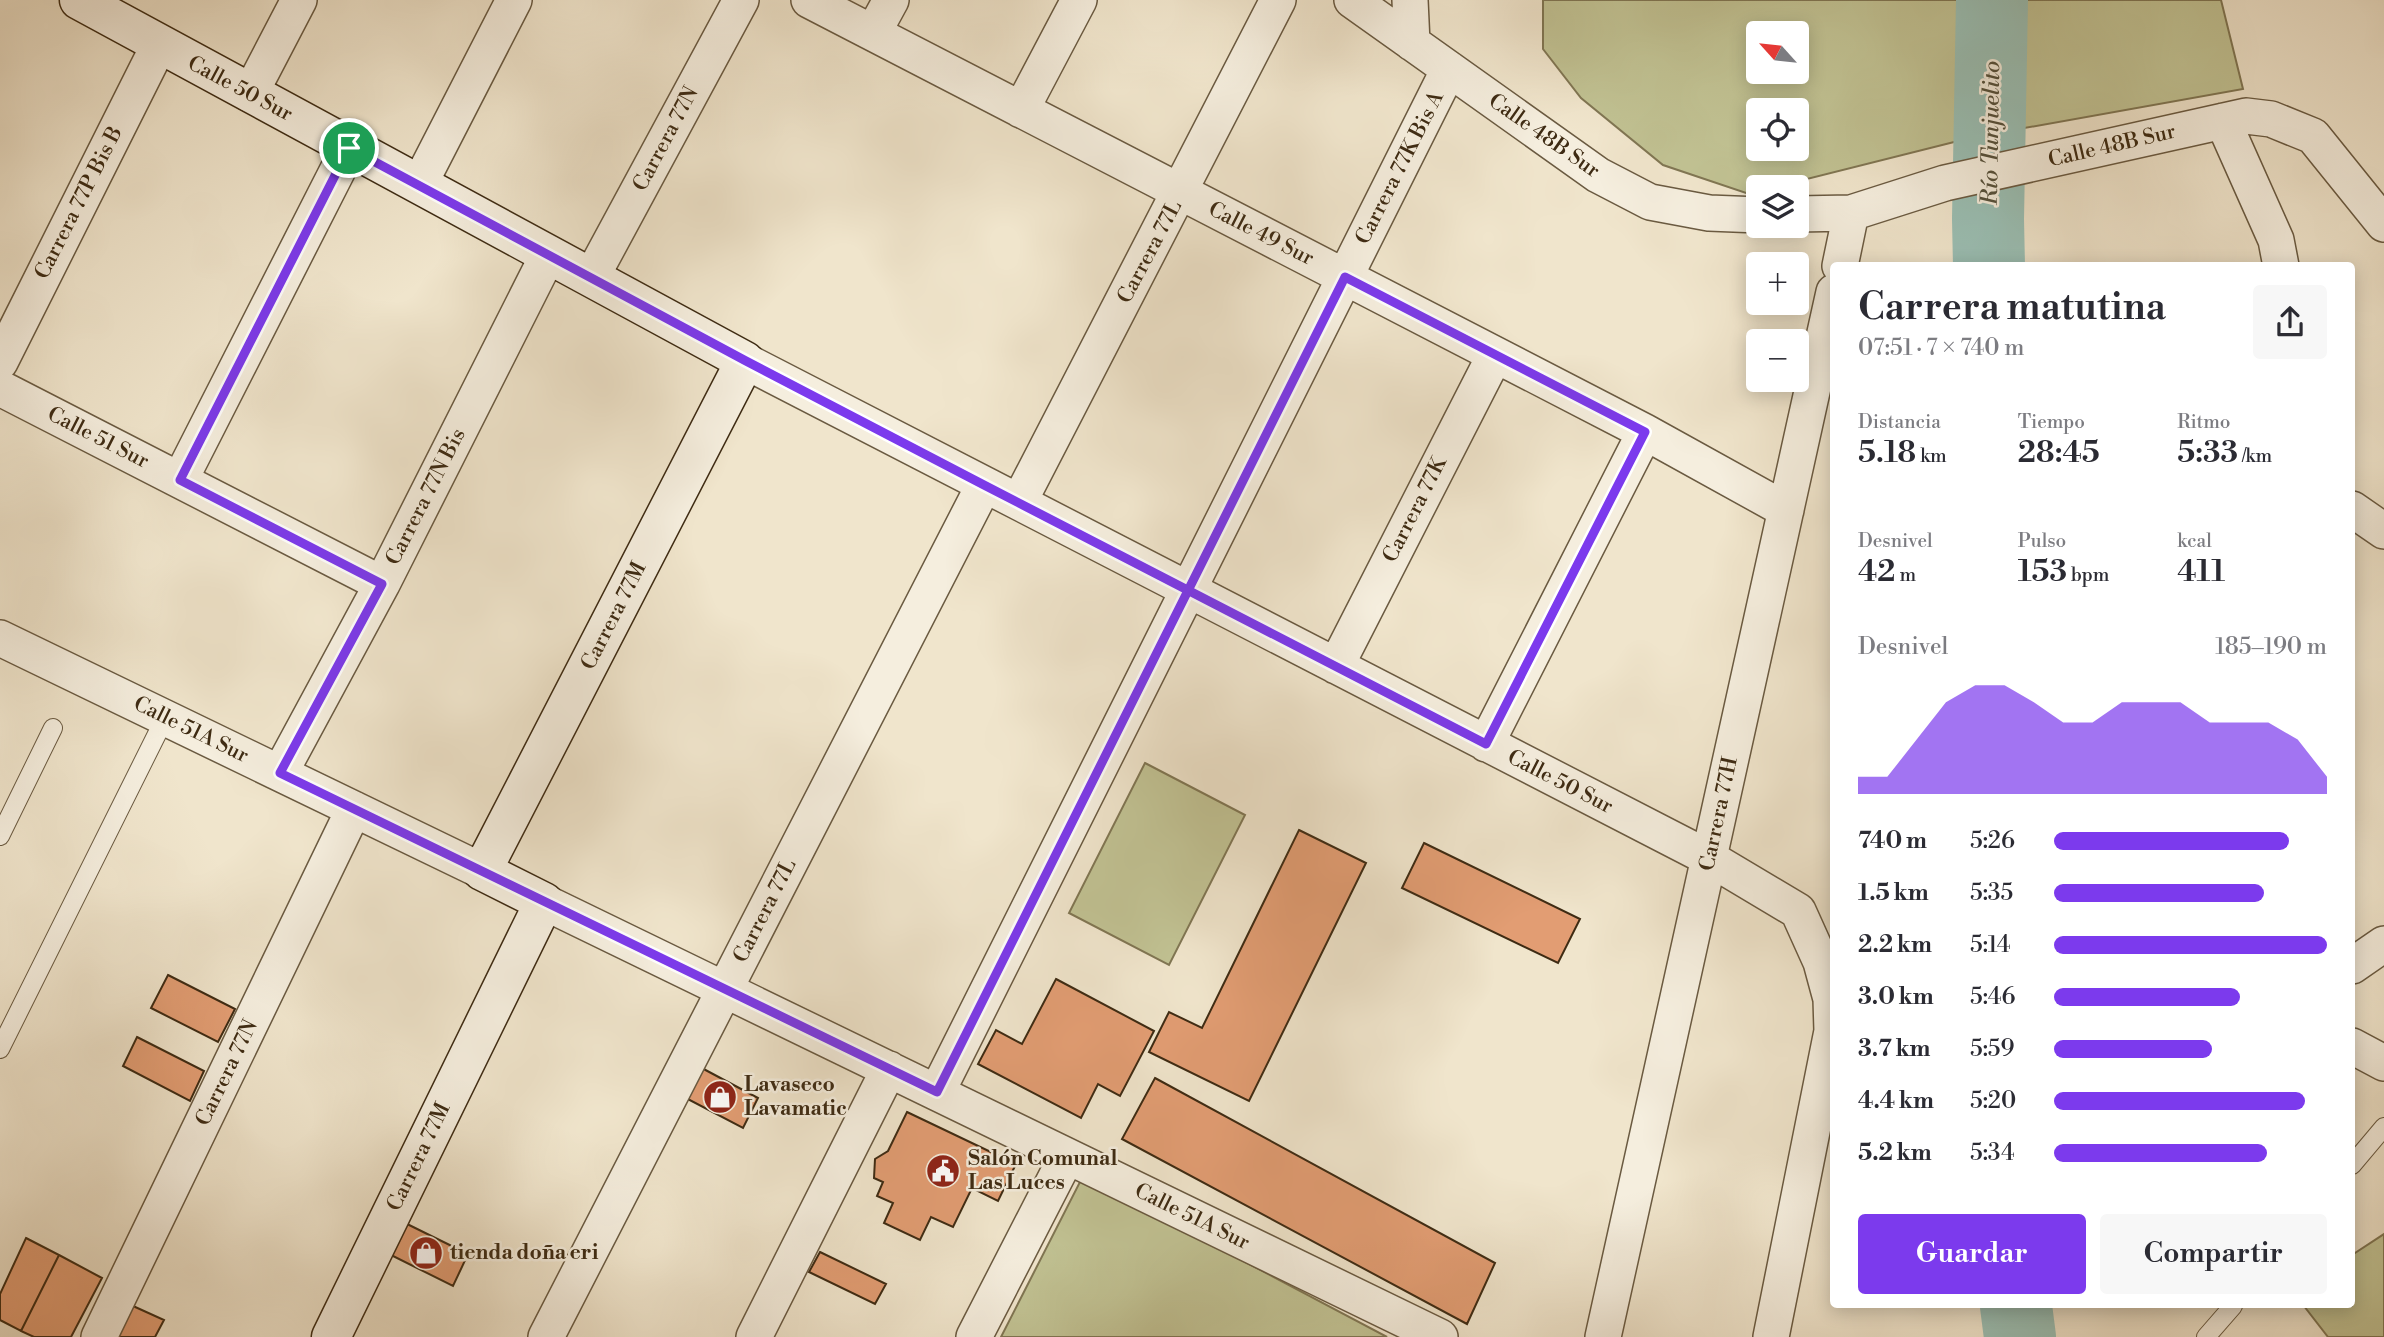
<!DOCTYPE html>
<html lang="es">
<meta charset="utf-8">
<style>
:root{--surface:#fff;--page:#f7f7f7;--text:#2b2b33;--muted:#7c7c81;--accent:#7c3aed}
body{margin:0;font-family:"Libre Bodoni",serif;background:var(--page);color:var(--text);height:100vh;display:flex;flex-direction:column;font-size:26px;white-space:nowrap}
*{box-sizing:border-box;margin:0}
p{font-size:23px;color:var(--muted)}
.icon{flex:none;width:38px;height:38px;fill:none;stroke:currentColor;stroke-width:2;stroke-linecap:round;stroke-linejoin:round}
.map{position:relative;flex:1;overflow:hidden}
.details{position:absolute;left:1830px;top:262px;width:525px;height:1046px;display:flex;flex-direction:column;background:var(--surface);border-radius:7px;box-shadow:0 4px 18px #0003}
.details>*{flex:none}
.needle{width:46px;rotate:297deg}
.controls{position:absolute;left:1746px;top:21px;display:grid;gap:14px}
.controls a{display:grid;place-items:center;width:63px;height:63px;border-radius:7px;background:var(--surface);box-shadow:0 4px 18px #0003;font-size:35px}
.pin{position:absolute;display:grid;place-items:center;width:60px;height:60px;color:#fff;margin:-30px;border:4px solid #fff;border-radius:50%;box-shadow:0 2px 7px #0007}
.round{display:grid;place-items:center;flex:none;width:74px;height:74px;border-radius:7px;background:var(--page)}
.head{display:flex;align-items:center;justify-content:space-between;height:119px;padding:0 28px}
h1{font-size:38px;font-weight:600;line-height:52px}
.metrics{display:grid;grid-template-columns:repeat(3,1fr);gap:10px;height:119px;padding:7px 28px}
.metrics div{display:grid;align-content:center}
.metrics b{font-size:30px;font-weight:600}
.metrics small{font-size:19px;font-weight:400}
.metrics p{font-size:19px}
.chart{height:196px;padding:14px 28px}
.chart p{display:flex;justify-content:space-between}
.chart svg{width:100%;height:126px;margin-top:7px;fill:var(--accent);opacity:.7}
.primary-button{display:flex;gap:14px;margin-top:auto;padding:14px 28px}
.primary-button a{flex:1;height:80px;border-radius:7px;background:var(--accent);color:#fff;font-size:28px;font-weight:600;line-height:80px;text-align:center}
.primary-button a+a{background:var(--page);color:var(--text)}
ul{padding:0 28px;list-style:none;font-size:23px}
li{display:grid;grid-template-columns:112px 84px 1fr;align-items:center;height:52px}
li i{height:18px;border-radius:9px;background:var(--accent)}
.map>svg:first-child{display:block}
</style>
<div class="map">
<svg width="2384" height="1337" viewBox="0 0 2384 1337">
<rect width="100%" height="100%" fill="#f0e5cc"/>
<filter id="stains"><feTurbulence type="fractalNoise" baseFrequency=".00286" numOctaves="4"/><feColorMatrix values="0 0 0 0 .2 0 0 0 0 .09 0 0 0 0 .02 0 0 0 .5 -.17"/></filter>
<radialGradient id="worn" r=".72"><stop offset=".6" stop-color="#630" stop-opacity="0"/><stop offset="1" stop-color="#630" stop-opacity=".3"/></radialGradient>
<!-- green -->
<path fill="#c1c293" stroke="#807653" stroke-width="2" fill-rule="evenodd" d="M1543,0H2221L2243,89L1974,137L1775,187H1759V191L1749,194L1663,165L1581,98L1543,49ZM1759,33H1797V72H1759ZM1759,110H1797V149H1759Z
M1145,763L1245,815L1169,965L1069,913Z
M1083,1176L1387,1337H1001Z
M2384,1234V1337H2328L2304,1306H2352V1255Z"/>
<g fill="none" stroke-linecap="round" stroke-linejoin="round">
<!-- river -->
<path stroke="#9abfb4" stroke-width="72" d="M1989,266L1988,219L1992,0
M2016,1306L2020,1337"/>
</g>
<!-- building -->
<path fill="#e29d73" stroke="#3e2b13" stroke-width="2" d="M1299,830L1366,863L1249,1101L1149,1052L1169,1012L1202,1028Z
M1424,843L1580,919L1558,963L1402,888Z
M168,975L235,1009L218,1042L151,1008Z
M1056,979L1154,1031L1120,1096L1098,1084L1081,1118L978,1064L996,1030L1022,1044Z
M137,1037L204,1071L190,1101L123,1066Z
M698,1066L758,1098L743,1128L682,1096Z
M1155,1078L1495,1263L1467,1324L1122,1139Z
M907,1112L1016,1164L998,1201L972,1188L953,1227L931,1217L920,1240L884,1223L893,1203L877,1196L883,1182L874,1178L875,1159L888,1151Z
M401,1221L468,1254L453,1286L385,1252Z
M26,1238L59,1255L21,1331L0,1320V1294Z
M820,1252L886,1284L875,1304L809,1272Z
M59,1255L102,1278L71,1337H34L21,1331Z
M133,1306L164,1320L155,1337H117Z"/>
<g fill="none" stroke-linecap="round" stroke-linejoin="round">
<!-- lane casing -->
<g stroke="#6a5a41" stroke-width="20">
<path id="lane" d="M0,836L53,728
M0,1049L165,718
M2352,1165L2384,1127
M2206,1337L2233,1306"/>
</g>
<!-- street casing -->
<g stroke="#6a5a41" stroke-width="38">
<path id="street" d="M809,0L1645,432L1786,510
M1352,0L1598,175L1650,202L1709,213L1759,215
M1410,0L1412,43
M873,33L891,0
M250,94L299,0
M1021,110L1079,0
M2223,121L2276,240L2281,266
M419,185L514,0
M1797,214L1851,213L1945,183L2246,116L2271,119L2313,136L2384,224
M1840,266L1851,213
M591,278L741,0
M745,361L1709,858L1798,911L1821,962L1831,999L1832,1031L1771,1337
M0,362L159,45
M0,388L382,584
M180,480L349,148
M1019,502L1278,0
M2352,509L2384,531
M0,638L482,871
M1336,666L1495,355
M1486,744L1645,432
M280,773L382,584L548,255
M544,902L1440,1337
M2352,966L2384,944
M2352,1046L2384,1063
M937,1092L1449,69
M99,1337L354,809
M546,1337L984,485
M754,1337L889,1069
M974,1337L1067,1156
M1603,1337L1834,292"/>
</g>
<!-- secondary casing -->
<g stroke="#3e2b13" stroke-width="41">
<path id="secondary" d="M79,0L745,361L482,871L544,902L331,1337"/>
</g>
<!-- lane -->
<use href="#lane" stroke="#f5eede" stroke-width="18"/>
<!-- street -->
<use href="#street" stroke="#f5eede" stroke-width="35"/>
<!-- secondary -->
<use href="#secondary" stroke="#f5eede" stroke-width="38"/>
</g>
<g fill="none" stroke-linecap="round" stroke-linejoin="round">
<!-- route casing -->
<g stroke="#fff" stroke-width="14">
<path id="route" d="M349,148L746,361L984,485C1152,570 1319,657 1486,744L1645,432L1345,277C1209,549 1073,821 937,1092L280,773L382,584L180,480L349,148"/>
</g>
<!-- route -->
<use href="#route" stroke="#7c3aed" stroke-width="9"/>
</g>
<!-- icons -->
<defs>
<g id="shop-disc" transform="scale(1.75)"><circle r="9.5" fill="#8f2418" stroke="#f5eede"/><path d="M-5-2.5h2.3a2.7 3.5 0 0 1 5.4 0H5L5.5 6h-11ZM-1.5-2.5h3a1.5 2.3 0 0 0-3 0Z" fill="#fff"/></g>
<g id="civic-disc" transform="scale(1.75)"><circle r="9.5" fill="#8f2418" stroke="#f5eede"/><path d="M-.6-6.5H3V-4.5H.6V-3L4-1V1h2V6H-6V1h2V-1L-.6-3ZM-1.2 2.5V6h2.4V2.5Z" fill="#fff"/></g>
</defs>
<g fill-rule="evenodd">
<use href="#shop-disc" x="720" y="1097"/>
<use href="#civic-disc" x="943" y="1171"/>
<use href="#shop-disc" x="426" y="1253"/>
</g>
<g text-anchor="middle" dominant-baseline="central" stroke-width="5" stroke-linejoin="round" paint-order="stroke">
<!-- street labels -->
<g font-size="21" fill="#3e2b13" stroke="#f5eede">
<text transform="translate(240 89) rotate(28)">Calle 50 Sur</text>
<text transform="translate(1544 136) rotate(35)">Calle 48B Sur</text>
<text transform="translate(666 139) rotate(-62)">Carrera 77N</text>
<text transform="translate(2112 146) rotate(-13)">Calle 48B Sur</text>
<text transform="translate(1400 168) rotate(-63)">Carrera 77K Bis A</text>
<text transform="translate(79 203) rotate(-63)">Carrera 77P Bis B</text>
<text transform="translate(1261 234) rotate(27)">Calle 49 Sur</text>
<text transform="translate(1150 252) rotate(-62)">Carrera 77L</text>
<text transform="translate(98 438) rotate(27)">Calle 51 Sur</text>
<text transform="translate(426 497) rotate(-63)">Carrera 77N Bis</text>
<text transform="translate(1415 510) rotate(-63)">Carrera 77K</text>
<text transform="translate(614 616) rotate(-63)">Carrera 77M</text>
<text transform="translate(191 730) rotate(26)">Calle 51A Sur</text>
<text transform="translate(1560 782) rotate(27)">Calle 50 Sur</text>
<text transform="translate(1719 814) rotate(-78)">Carrera 77H</text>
<text transform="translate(765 911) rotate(-63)">Carrera 77L</text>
<text transform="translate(227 1073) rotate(-64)">Carrera 77N</text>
<text transform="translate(419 1157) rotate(-64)">Carrera 77M</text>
<text transform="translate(1192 1217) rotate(26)">Calle 51A Sur</text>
</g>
<!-- poi labels -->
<g font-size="21" font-weight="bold" fill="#3e2b13" stroke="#f5eede" text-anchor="start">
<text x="744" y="1085">Lavaseco<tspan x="744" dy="24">Lavamatic</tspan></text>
<text x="968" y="1159">Salón Comunal<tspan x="968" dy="24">Las Luces</tspan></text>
<text x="450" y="1253">tienda doña eri</text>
</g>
<!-- water labels -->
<g font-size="23" font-style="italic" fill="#55503b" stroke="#f5eede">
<text transform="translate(1991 133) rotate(-89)">Río Tunjuelito</text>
</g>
</g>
<rect width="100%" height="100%" filter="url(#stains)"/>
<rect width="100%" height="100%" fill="url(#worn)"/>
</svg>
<div class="controls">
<a><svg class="needle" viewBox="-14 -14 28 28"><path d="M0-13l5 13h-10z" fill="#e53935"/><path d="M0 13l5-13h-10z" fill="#7c7c81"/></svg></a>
<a><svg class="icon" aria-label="locate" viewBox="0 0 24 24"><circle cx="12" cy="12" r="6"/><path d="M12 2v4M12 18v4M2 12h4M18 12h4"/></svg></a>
<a><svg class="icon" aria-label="layers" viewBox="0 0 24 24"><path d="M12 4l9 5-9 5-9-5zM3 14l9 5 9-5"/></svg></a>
<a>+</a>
<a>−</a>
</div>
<div class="pin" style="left:349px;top:148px;background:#1e9e55"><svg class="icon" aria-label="arrive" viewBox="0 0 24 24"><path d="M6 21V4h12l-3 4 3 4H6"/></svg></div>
<section class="details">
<div class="head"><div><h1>Carrera matutina</h1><p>07:51 · 7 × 740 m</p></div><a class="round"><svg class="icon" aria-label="share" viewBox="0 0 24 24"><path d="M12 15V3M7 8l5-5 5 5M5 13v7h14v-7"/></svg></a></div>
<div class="metrics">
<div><p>Distancia</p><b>5.18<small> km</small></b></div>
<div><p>Tiempo</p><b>28:45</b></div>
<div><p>Ritmo</p><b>5:33<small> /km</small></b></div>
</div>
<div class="metrics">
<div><p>Desnivel</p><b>42<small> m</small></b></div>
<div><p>Pulso</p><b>153<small> bpm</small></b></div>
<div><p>kcal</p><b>411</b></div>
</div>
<div class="chart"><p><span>Desnivel</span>185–190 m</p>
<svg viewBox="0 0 160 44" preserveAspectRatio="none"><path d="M0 44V38L10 38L20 25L30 12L40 6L50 6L60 12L70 19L80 19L90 12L100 12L110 12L120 19L130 19L140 19L150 25L160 38V44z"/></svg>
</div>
<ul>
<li><b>740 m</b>5:26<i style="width:86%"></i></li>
<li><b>1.5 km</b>5:35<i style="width:77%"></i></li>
<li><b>2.2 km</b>5:14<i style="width:100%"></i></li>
<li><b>3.0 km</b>5:46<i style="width:68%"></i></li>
<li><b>3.7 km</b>5:59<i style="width:58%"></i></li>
<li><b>4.4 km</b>5:20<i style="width:92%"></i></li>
<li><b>5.2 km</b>5:34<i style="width:78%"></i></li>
</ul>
<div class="primary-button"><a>Guardar</a><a>Compartir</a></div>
</section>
</div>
